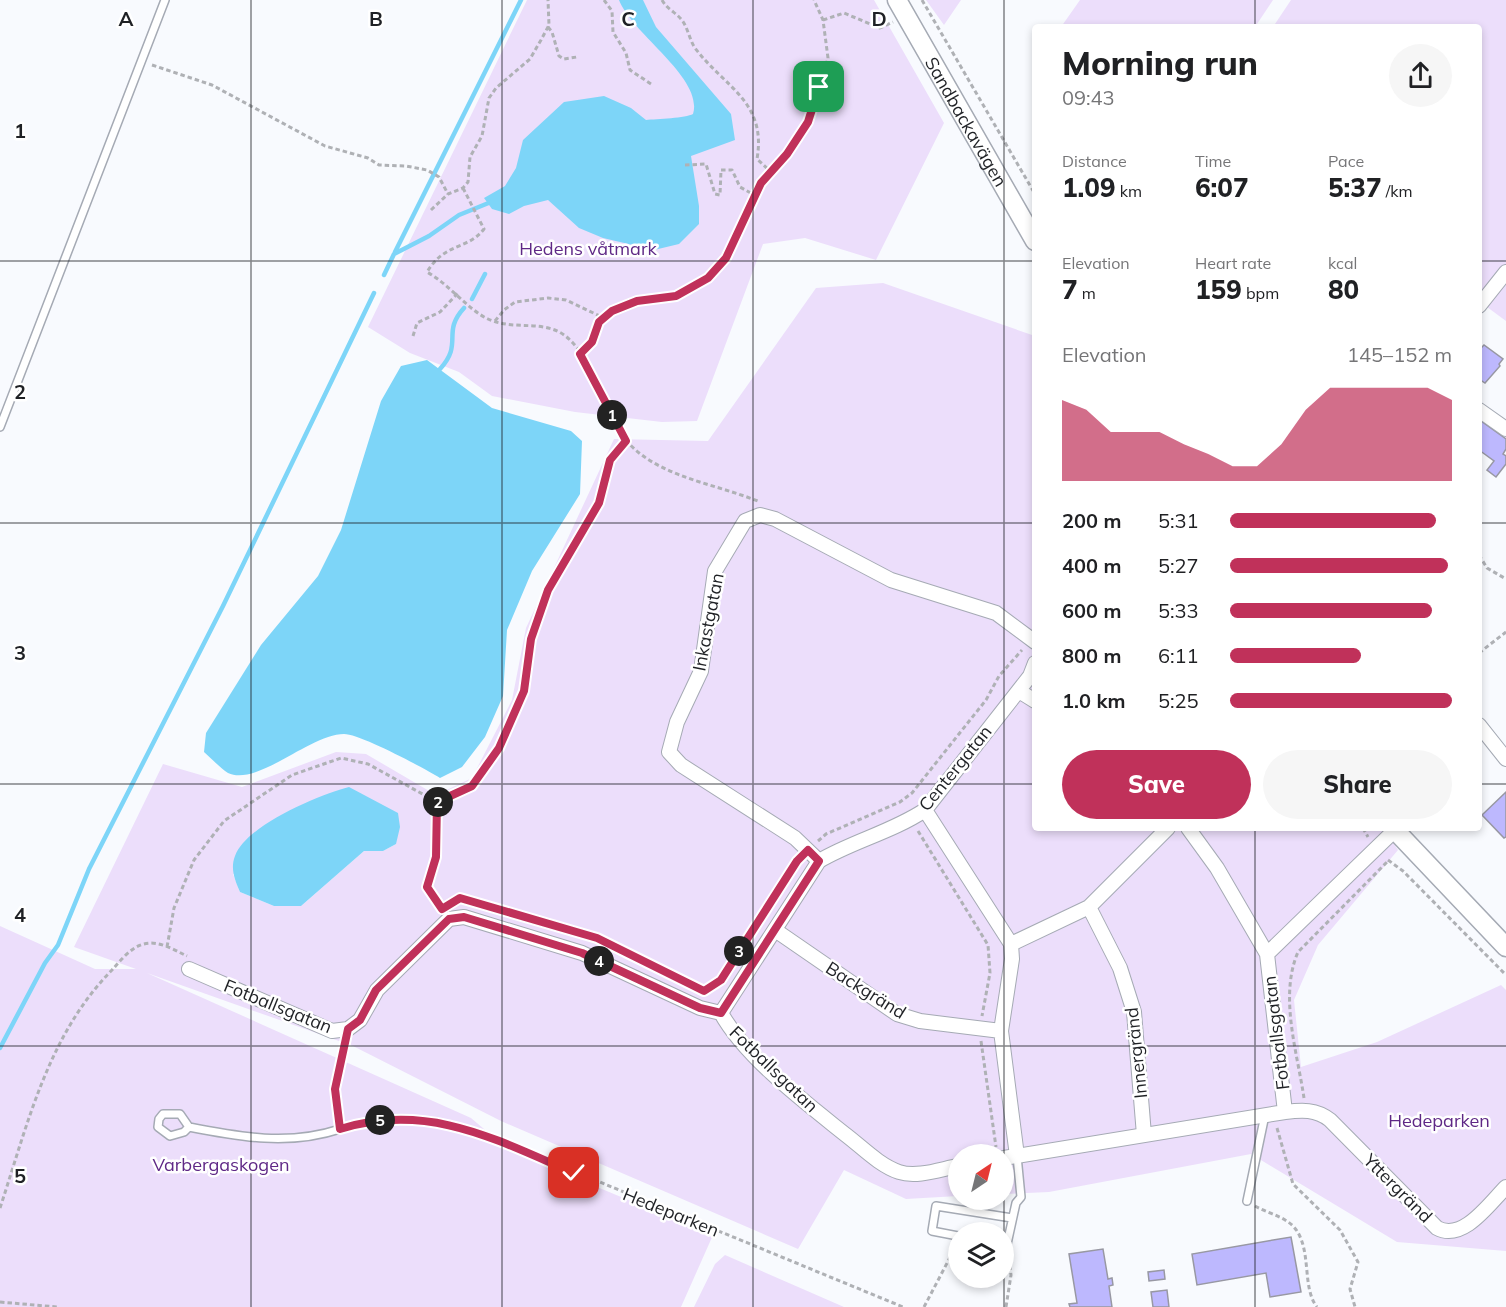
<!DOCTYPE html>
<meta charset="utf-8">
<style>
:root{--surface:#fff;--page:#f6f6f6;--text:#202124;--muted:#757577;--accent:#c0315a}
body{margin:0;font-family:Mulish,sans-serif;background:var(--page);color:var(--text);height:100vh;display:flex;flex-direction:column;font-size:22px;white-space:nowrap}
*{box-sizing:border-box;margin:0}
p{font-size:20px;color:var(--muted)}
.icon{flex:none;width:33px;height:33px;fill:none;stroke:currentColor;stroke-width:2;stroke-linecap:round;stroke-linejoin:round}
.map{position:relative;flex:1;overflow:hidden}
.sheet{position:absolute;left:1032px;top:24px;width:450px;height:807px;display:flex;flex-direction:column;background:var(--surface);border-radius:6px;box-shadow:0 3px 9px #0003}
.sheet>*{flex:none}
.needle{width:39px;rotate:35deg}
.fabs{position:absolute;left:948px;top:1144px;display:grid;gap:12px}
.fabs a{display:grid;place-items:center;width:66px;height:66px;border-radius:50%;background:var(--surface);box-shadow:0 3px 9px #0003;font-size:30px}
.pin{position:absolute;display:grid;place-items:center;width:51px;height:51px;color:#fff;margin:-26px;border-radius:12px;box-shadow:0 3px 9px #0006}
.km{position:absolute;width:30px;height:30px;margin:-15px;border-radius:50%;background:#222;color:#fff;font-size:16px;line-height:30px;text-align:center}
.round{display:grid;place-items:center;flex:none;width:63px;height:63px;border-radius:32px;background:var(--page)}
.overview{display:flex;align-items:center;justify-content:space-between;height:102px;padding:0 30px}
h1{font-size:33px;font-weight:800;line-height:45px}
.stats{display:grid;grid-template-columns:repeat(3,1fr);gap:9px;height:102px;padding:6px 30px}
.stats div{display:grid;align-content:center}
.stats b{font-size:26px;font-weight:800}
.stats small{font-size:16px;font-weight:400}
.stats p{font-size:16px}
.chart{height:168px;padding:12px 30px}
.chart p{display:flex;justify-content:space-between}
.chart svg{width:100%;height:108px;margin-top:6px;fill:var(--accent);opacity:.7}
.action{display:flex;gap:12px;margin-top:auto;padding:12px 30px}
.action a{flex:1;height:69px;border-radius:36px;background:var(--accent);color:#fff;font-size:24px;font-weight:800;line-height:69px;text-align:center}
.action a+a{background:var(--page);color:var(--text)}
ul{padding:0 30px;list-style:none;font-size:20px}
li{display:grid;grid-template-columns:96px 72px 1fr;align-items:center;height:45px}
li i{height:15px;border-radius:8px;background:var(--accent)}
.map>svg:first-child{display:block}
</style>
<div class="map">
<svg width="1506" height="1307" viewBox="0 0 1506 1307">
<rect width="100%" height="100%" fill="#f8fafe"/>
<!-- green -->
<path fill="#ecdefb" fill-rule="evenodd" d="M527,0H874L944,123L876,260L805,238L763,244L697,421L662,422L575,412L492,396L459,372L410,353L368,327Z
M926,0H961L944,25Z
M1080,0H1273L1255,27H1061Z
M1291,0H1506V321L1487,307L1479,317V27H1273Z
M883,283L1035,336V828H1383L1398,850L1318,945L1294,1000L1301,1067L1377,1042L1501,985L1506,990V1251L1397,1242L1251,1154L1049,1192L1004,1194V1155H958V1196L906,1199L844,1170L798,1249L501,1121L353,1046L147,973L471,1118L510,1151L713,1235L681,1307H0V926L95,969H136L74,947L163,764L242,787L336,752L366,754L436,795L472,778L512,700L526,628L614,439L708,441L816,288ZM396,844L383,851H364L301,906H274L240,892L233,874Z
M725,1255L844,1307H694L715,1264Z"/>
<!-- water -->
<path fill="#7dd5f8" d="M619,0H643L656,27L731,114L735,140L691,156L699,206V224L679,244L654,250L603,238L579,228L548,200L524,206L509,214L492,209L484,198L505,186L516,168L523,140L564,102L604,96L631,108L646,120C657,119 686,118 693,114C704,78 632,34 619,0Z
M427,360L492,408L571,431L582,441L580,494L532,571L507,630L503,696L485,737L462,767L440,778C424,768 360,734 344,734C310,734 257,787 228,773C220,768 211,758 204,752L206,733L261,645L318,576L341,530L381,401L401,366Z
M349,787L398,813L400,827L396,844L383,851H364L301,906H274L240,892C235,880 230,869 235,856C246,825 319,795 349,787Z"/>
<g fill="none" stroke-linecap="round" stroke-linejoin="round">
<!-- stream -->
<path stroke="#7dd5f8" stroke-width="4.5" d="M395,252L521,0
M384,275L394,254L429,236L459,215L491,202
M472,299L485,274
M440,369C464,343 441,333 464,308
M0,1048L45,963L58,945L89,869L223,606L374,293"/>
</g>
<!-- building -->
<path fill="#bdb8fe" stroke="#9898a3" stroke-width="1.5" d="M1479,345L1482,347L1484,345L1503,359L1499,364L1500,366L1485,383L1479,379Z
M1481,421L1506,439V449L1503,454L1506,456V464L1496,477L1487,470L1494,461L1479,450Z
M1506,792V837L1504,838L1482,815Z
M1291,1237L1301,1292L1270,1297L1266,1273L1197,1285L1192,1254Z
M1103,1249L1108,1279L1112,1278L1113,1285L1109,1286L1112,1307H1070L1069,1304L1077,1303L1069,1254Z
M1164,1270L1165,1279L1149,1281L1148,1272Z
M1167,1290L1169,1307H1153L1151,1292Z"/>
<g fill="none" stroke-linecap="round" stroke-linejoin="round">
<!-- lane casing -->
<g stroke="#a5aab4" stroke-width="10">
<path id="lane" d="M0,427L165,0
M189,1127L184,1132L170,1136L158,1127L159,1119L163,1114H180L189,1127C240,1137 289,1146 340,1129L335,1089L348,1029
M1247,1201L1265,1115
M958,1236L932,1231L936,1206L1012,1218
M1004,1244H1007L1016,1203L1021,1197L1017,1156"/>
</g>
<!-- street casing -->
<g stroke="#a5aab4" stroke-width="16">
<path id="street" d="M1479,306L1506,272
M1479,410L1506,429
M1019,691L1035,701
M1479,725L1506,759
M925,810L1011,944L1012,959L1001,1031L1017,1156
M1188,828L1217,868L1267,954
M819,861L795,838L681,765L669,752L677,722L701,671L715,571L745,521L760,515L775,519L891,580L996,613L1035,642
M1089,907L1120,968L1134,1012L1144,1135
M775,930L897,1014L920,1021L1001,1031
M1011,944L1089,907L1168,828
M189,969L332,1031L348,1029L360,1020L377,990L449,919L464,917L582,953L700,1008L721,1013C746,1058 806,1103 846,1135C863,1148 879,1165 899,1172C917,1178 941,1169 958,1166
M721,1013L819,861C853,841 892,832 925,810L1030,676L1035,663
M1285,1112C1302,1110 1316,1109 1330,1120L1437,1228C1463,1242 1489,1204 1506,1187
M1004,1158L1285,1112L1267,954L1395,830"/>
</g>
<!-- secondary casing -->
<g stroke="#a5aab4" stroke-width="21">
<g id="secondary">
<path id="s1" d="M897,0L1035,241"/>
<path d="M1393,828L1506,947"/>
</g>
</g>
<!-- path -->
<path stroke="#afb1b5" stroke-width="3" stroke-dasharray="4.5 3" stroke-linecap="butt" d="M604,0L612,11L613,32L626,53L630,70L651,84
M662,0C667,9 675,12 681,19C688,27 689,39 695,48C724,87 767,101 757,159L771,172
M922,0L1035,194
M823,20L844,13L880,28L893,22
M548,27L552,32L559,56L564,59L577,57
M152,65L212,85L325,146L368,158L379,165L406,166L427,170L439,177L448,194
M685,165L706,164L715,194L720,195L721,170H732L740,187L756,196
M463,188L484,229C468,250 445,242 427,272C450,285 467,309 488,319C516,332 547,317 570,340C592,361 602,397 615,424C642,476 710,481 760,502
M431,210L448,194L463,188L468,182L470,157L482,136L489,98L496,88L530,59L541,40L549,25L548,0
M495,321L504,310L515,302L548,298L566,300L604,318
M413,336L417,323L440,312L458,293
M580,354L592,342L599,322L611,311L637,301L676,296L708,278L726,258L761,183L787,154L809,122L828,58L823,20L814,0
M1479,555L1487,568L1506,579
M1479,653L1506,632
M437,802L472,786L499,748L524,691L531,639L548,590L599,503L610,460L626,441
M437,802L436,857L427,887L441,908
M1363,828L1368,837
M918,831L988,945L990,973L982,1016
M818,841L826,834L900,802L912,793L986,700L999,676L1022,650
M1388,860L1403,871L1506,975
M446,904L460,898L597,938L704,991
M167,947L174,908L194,860L224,821L292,775L341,758L368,764L437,802
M704,991L721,980L798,860
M981,1041L996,1147
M1304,1098C1297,1051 1279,996 1298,952L1388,861
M350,1126C391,1113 436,1118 476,1131L903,1307
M1277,1128L1293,1184L1340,1230L1358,1262L1350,1289L1355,1307
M1255,1206C1267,1213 1283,1216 1293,1226C1313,1247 1301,1287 1317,1307
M0,1208C28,1123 48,1035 112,970C121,960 131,947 144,944C159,940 174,950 187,956
M0,1302L57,1307
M924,1307L956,1246
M1006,1307L1011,1275L1008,1252"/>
<!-- lane -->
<use href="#lane" stroke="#fff" stroke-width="7"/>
<!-- street -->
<use href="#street" stroke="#fff" stroke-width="14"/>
<!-- secondary -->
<use href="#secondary" stroke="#fff" stroke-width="18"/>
</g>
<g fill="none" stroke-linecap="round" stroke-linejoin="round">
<!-- route casing -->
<g stroke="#fff" stroke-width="12">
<path id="route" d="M574,1173C495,1139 428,1102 340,1129L335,1089L348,1029L360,1020L376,990L449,919L464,917L582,953L700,1008L721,1013L819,861L808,850L797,861L721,980L704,991L597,938L460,898L442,909L427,887L436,857L437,802L472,786L499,748L524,691L531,639L548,590L599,503L610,460L626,441L580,354L592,342L599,322L612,311L637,301L676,296L708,278L726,258L761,183L787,154L808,122L819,87"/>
</g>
<!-- route -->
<use href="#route" stroke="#c0315a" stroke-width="8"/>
</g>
<!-- grid -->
<path fill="none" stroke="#1f2125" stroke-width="1.5" stroke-opacity="0.55" d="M251,0V1307M502,0V1307M753,0V1307M1004,0V1307M1255,0V27M0,261H1035M1479,261H1506M0,523H1035M1479,523H1506M0,784H1035M1479,784H1506M1255,828V1307M0,1046H1506"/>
<g text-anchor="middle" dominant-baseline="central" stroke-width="5" stroke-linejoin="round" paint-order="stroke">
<!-- street labels -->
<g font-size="18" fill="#1f2125" stroke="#fff">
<text stroke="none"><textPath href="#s1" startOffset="140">Sandbackavägen</textPath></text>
<text transform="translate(708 622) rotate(-79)">Inkastgatan</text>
<text transform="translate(955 768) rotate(-51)">Centergatan</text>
<text transform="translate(866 990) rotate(32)">Backgränd</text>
<text transform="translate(278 1006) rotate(22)">Fotballsgatan</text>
<text transform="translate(1276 1033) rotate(-97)">Fotballsgatan</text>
<text transform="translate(1136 1053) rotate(-96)">Innergränd</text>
<text transform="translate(774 1069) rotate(44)">Fotballsgatan</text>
<text transform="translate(1398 1188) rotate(45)">Yttergränd</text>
<text transform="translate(671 1212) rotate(22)">Hedeparken</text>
</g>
<!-- park labels -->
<g font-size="18" fill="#5f2886" stroke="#fff">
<text x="588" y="248">Hedens våtmark</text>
<text x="1439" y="1120">Hedeparken</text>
<text x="221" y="1164">Varbergaskogen</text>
</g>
</g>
<g font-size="20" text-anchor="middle" font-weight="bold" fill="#1f2125" stroke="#fff" stroke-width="5" stroke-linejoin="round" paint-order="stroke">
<text x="126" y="26">A</text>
<text x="376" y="26">B</text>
<text x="628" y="26">C</text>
<text x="879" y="26">D</text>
<text x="20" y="138">1</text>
<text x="20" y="399">2</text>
<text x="20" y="660">3</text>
<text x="20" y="922">4</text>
<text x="20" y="1183">5</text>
</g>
</svg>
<div class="fabs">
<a><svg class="needle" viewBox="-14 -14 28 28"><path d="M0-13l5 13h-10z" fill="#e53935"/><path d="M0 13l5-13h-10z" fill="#757577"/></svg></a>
<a><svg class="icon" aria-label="layers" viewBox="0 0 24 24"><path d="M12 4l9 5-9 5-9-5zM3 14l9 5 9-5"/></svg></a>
</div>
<div class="pin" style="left:819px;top:87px;background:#1e9e55"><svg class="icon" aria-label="arrive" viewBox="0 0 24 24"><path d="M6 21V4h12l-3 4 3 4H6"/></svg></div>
<div class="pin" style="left:574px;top:1173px;background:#d93025"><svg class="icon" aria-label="check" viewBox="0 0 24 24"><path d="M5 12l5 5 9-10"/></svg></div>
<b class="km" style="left:612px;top:415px">1</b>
<b class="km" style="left:438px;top:802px">2</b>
<b class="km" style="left:739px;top:951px">3</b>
<b class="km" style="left:599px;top:961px">4</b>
<b class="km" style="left:380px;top:1120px">5</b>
<section class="sheet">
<div class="overview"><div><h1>Morning run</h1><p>09:43</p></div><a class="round"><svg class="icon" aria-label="share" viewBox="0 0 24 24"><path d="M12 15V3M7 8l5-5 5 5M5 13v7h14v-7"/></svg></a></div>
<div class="stats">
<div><p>Distance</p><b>1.09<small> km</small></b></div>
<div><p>Time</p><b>6:07</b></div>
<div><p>Pace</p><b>5:37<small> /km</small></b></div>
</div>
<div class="stats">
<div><p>Elevation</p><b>7<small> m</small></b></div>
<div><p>Heart rate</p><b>159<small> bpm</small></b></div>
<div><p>kcal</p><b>80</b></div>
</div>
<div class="chart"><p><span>Elevation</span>145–152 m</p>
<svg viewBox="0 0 160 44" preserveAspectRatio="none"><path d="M0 44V11L10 15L20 24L30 24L40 24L50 29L60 33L70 38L80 38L90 29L100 15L110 6L120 6L130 6L140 6L150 6L160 11V44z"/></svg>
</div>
<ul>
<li><b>200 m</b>5:31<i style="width:93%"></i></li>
<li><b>400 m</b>5:27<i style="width:98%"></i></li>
<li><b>600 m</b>5:33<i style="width:91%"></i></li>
<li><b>800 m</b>6:11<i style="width:59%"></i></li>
<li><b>1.0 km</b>5:25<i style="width:100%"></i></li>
</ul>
<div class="action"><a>Save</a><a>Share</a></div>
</section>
</div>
